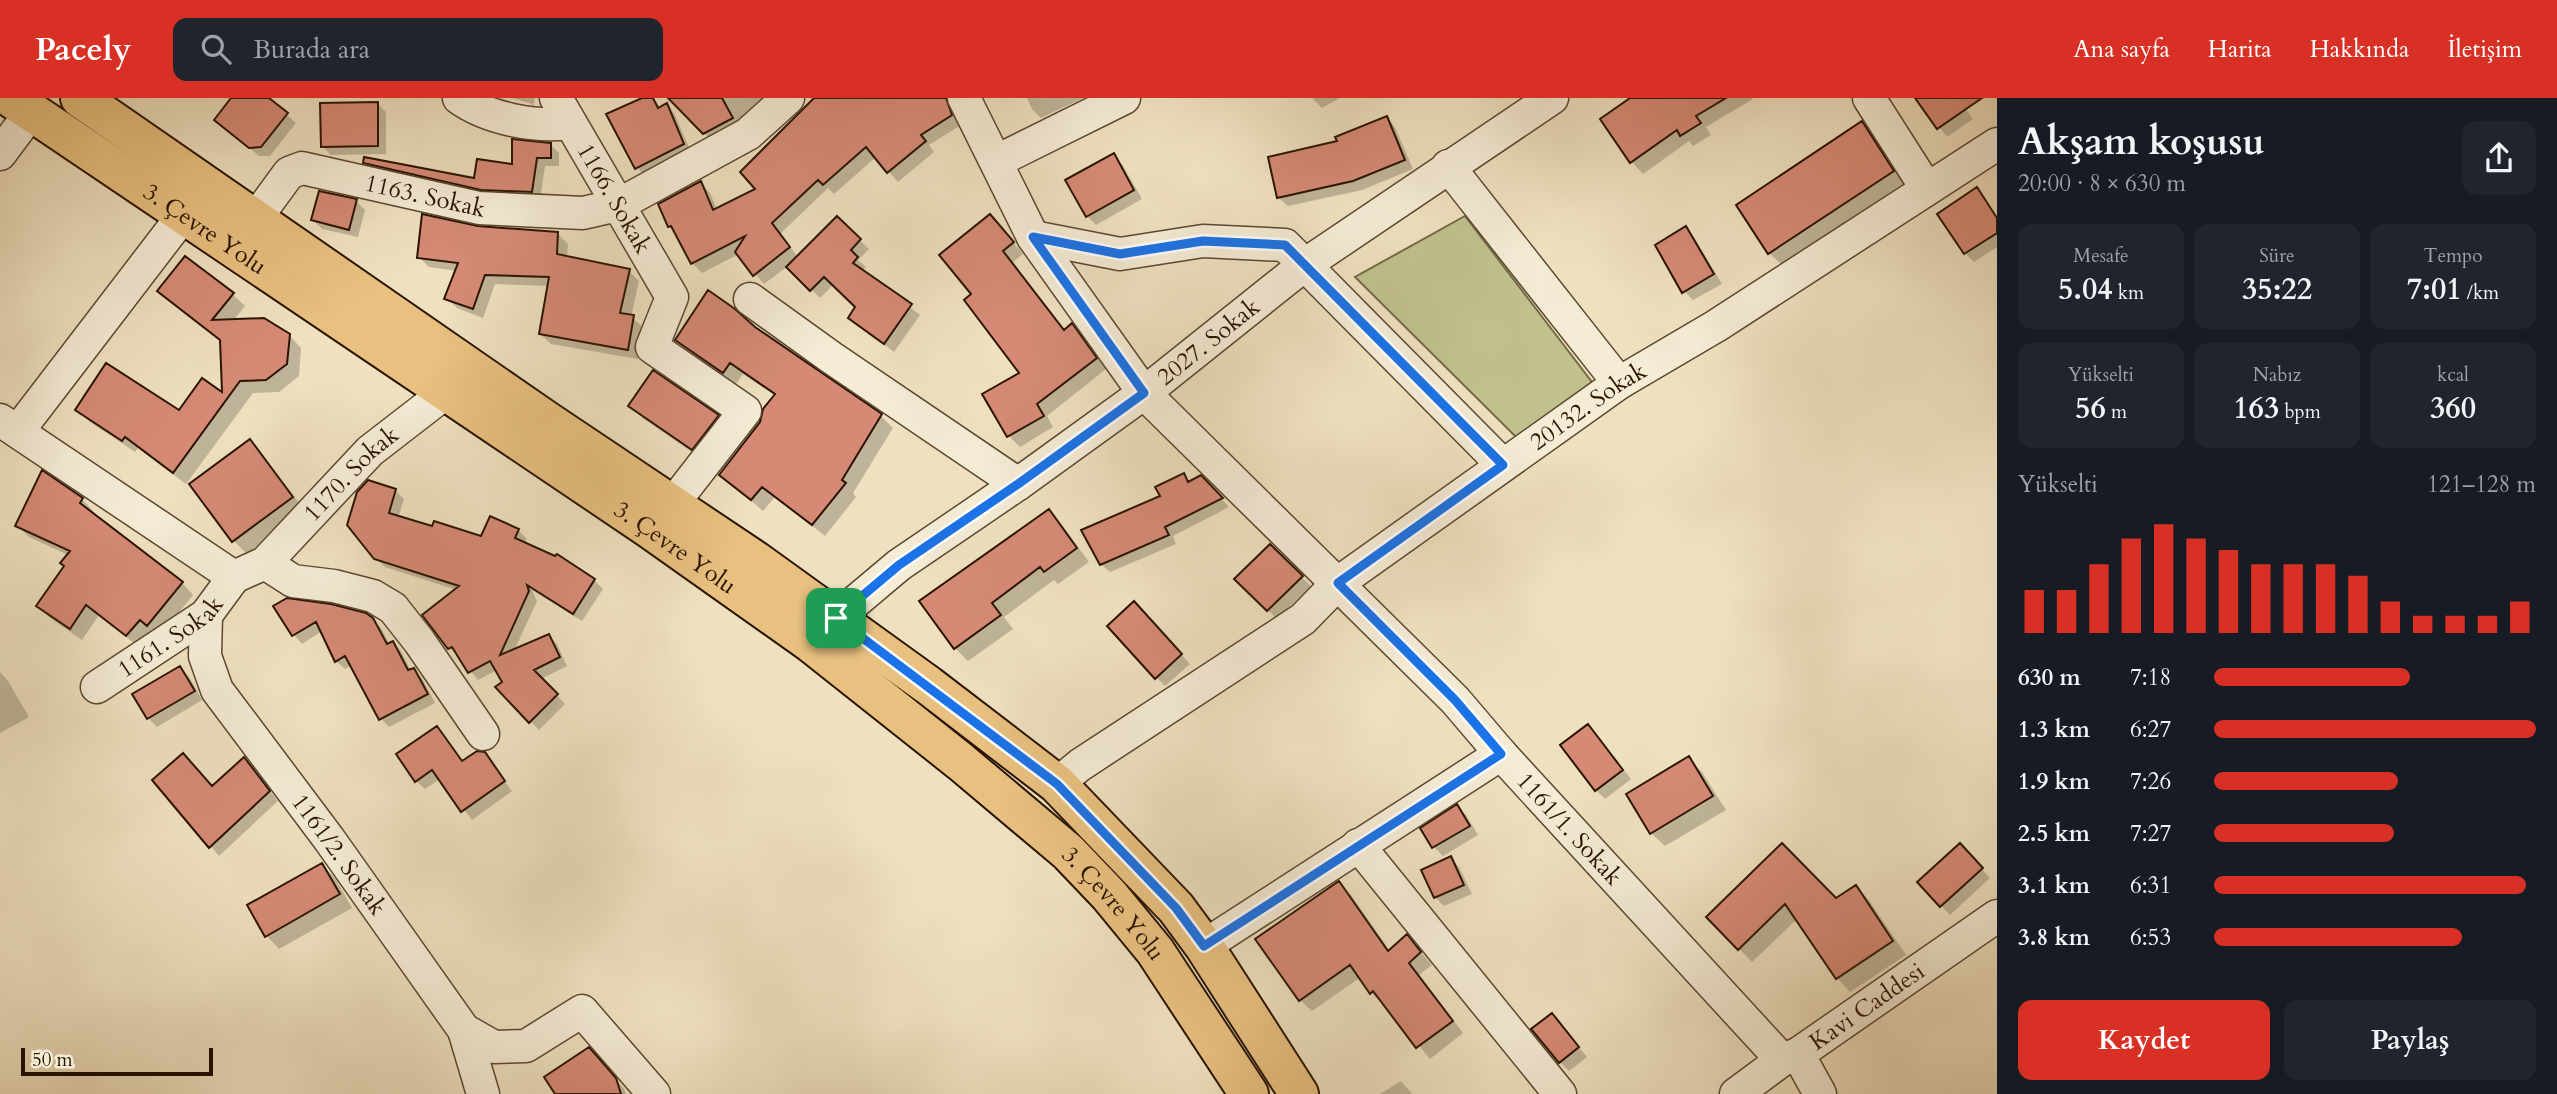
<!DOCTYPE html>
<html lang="tr">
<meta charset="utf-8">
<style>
:root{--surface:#171b24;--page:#20242c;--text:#f1f3f6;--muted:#9ea1a6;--accent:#d93025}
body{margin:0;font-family:Cardo,serif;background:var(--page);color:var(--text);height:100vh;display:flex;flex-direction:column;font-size:26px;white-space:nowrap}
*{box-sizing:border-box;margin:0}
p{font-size:23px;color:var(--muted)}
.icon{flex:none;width:38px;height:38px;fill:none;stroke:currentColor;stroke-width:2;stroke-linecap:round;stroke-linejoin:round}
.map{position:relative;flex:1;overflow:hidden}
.details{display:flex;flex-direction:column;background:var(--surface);width:560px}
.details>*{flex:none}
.scale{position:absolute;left:21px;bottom:18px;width:192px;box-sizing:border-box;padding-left:7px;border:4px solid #2a1400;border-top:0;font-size:19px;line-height:24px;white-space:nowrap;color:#2a1400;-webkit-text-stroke:5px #f5ecd6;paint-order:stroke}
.pin{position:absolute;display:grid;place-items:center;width:60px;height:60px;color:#fff;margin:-30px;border-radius:14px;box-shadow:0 4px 10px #0006}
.round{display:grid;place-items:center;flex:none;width:74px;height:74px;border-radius:14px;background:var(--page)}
.overview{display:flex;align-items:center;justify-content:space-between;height:119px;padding:0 21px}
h1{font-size:38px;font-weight:800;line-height:52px}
.figures{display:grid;grid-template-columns:repeat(3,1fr);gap:10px;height:119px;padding:7px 21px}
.figures div{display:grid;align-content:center;border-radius:14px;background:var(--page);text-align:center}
.figures b{font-size:30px;font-weight:800}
.figures small{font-size:19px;font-weight:400}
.figures p{font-size:19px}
.chart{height:196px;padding:14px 21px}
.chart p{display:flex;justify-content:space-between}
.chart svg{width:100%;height:126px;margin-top:7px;stroke:var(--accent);stroke-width:6}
.button{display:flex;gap:14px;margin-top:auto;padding:14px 21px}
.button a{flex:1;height:80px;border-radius:14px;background:var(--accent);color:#fff;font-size:28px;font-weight:800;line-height:80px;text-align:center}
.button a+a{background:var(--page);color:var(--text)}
ul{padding:0 21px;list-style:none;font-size:23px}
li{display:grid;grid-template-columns:112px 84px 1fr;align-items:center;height:52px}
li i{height:18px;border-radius:9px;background:var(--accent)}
header{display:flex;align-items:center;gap:42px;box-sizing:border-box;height:98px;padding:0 35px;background:var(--accent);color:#fff}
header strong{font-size:33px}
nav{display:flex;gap:38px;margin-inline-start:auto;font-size:24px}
.search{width:490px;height:63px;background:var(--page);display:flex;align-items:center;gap:18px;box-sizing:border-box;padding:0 24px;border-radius:14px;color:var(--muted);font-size:26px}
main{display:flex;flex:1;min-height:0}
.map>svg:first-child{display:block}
</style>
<header>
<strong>Pacely</strong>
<div class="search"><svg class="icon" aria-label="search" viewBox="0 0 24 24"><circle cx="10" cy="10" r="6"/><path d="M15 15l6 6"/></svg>Burada ara</div>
<nav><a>Ana sayfa</a><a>Harita</a><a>Hakkında</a><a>İletişim</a></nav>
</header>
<main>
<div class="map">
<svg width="1997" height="996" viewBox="0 0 1997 996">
<rect width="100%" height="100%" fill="#efe1c0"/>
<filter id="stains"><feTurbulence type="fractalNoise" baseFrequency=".00286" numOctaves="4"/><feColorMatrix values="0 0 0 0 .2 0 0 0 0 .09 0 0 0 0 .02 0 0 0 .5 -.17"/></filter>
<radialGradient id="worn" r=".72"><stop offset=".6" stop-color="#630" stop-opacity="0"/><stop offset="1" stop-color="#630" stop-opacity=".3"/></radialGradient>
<!-- green -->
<path fill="#c0c18d" stroke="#756a46" stroke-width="2" d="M1465,118L1595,288L1519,342L1355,179Z"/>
<!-- shadow -->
<path fill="#0003" d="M234,0H267L296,25L270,58H259L216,22Z
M493,0H500L531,10L532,6L512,0H535L532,13Z
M646,0H653L661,10L666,7L674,15L691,54L644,78L625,52L609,17Z
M680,0H779L765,12L737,23L740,30L713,44L674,3Z
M830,0H950L961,27L929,47L934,54L898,84L876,59L834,96L828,90L780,136L798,159L837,120L869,151L858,162L866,169L862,173L920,217L894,254L850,220L858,209L834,186L820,200L788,168L764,186L739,156L702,175L692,165L677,136L669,128L700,85L710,95L717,112L758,91Z
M1027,0H1083L1041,20L1032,11Z
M1312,0H1340L1322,10Z
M1633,0H1752L1753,1L1706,29L1711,37L1693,48L1689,43L1643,76L1632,64L1602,22Z
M1917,0H1958L1973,21L1947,39Z
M377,5L386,14V56L331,57L322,48Z
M1387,20L1395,29L1413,71L1362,92L1288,108L1279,100L1339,44Z
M1862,25L1874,37L1904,85L1781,166L1769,155Z
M550,46L559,55V68H545L540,102L492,100L373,73L364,64L475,82L514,68Z
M1113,58L1122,66L1142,101L1096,127L1087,118Z
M1977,91L1997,118V149L1974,164L1965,155Z
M356,103L365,112L358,139L322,131L313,122Z
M1000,129L1023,156L1013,164L1065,233L1072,228L1082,238L1106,271L1047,318L1053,329L1020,349L1009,338L1022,275L974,196Z
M478,130L557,135L568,146L567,160L629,173L639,183L631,219L643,229L638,261L551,246L540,236L549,188L495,186L483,220L457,210L446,200L457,173L429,169L419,159Z
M1686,131L1694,139L1722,186L1693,202L1684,193Z
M159,193L232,196L245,208L233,223L289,237L301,250L299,278L279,294L253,295L186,386L138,350L135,354L90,324L77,312L179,314L224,298L222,244Z
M754,231L881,318L893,330L853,395L856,399L825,438L775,399L763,413L721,377L761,325L776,298L743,276L736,286L689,254L677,242Z
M631,308L717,318L731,332L706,364L644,321Z
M249,343L263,357L305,413L247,456L233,442Z
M1183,377L1191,385L1201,379L1229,409L1173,438L1176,446L1110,474L1101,466Z
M395,392L404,401L398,420L481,441L518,432L527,441L524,446L594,482L603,491L582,523L532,492L537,503L514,553L549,538L557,546L567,568L541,581L565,606L539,632L497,589L505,584L497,572L478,582L459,558L449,550L457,492L385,469L376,460Z
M82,401L93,413L92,416L182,485L193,497L160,538L152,532L139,549L99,517L82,542L50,520L38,508L66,468L68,457L29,439L18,428Z
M1049,414L1062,427L1089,464L1058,486L1054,482L1004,519L1013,531L968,563L955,550Z
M1270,448L1311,488L1277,521L1237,481Z
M276,509L372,521L381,530L390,547L393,545L401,553L411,573L413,572L422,580L435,605L389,629L381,621L352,567L345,571L336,563L322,533L302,546L294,537Z
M1143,515L1190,566L1165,588L1156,579Z
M180,570L189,579L202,602L157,629L148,620Z
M0,574L8,583L29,619L0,635Z
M1588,628L1631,681L1605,701L1596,692Z
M437,630L463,664L484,656L512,693L472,722L440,681L425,691L416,683Z
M244,661L278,703L219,758L155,682L213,690Z
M1689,661L1702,674L1726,712L1665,748L1651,735Z
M1457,708L1466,717L1478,737L1443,758L1434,749Z
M1782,747L1836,802L1856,789L1869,802L1906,857L1850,894L1837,880L1797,821L1752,864L1708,819Z
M1960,748L1990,780L1950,817L1919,784Z
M1451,760L1459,769L1472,796L1444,808L1435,799Z
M322,767L335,780L352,810L279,851L266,837Z
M1339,785L1351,797L1390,853L1407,838L1432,867L1419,877L1463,935L1430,961L1385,905L1383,906L1371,895L1361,879L1312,913L1300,902Z
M1560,926L1587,959L1569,973L1560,964Z
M597,959L624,991L626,996H557Z
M1401,983L1412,996H1380Z"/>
<!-- building -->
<path fill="#d68a76" stroke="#2a1400" stroke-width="2" d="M231,0H269L288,15L261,49L249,50L214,22Z
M642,0H653L658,10L667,5L684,46L635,71L606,16Z
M668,0H722L733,20L703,36Z
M814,0H946L952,17L921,37L926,43L887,75L866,49L823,87L818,82L772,125L790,149L753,178L735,154L745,138L691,166L671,128L668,129L658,106L701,83L713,112L755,91L740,74Z
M1630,0H1726L1696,18L1701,25L1680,38L1677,32L1630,65L1600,21Z
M1915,0H1982L1937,31Z
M378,4V48L321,49L320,5Z
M1387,18L1405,62L1353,83L1277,100L1268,59L1337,43L1335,39Z
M1862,23L1894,73L1768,156L1736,107Z
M512,41L551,45V60H537L532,94L481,92L363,65L364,59L474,80L477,61L512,66Z
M1114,55L1134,92L1086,119L1065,82Z
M1977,89L1997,120V135L1964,156L1937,116Z
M319,93L357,101L349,132L311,122Z
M422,116L478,128L558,134L557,156L630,171L620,215L634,217L628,252L539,236L549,179L485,177L473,211L444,201L458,165L417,160Z
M990,116L1014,144L1003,153L1064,232L1072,225L1097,260L1037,306L1044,318L1007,339L982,296L1019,275L964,202L971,196L939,157Z
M837,118L861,141L851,152L858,159L853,165L912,206L884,246L848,220L855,209L824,179L810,193L786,169Z
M1686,128L1714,176L1682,195L1655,147Z
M185,158L234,195L212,222L264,220L290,236L287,266L266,282L240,283L173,375L125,339L122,343L75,312L106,265L179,312L202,280L222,294L220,242L157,193Z
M708,192L735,211L755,229L882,316L842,382L846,385L812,427L762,389L751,402L719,377L760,324L763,311L775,296L730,265L723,275L675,242Z
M653,272L719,317L692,352L628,308Z
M250,341L293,399L232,444L189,386Z
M42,372L83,400L80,405L183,484L147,528L140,522L126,538L86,507L70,531L36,508L64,468L60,465L70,453L15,428Z
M1184,375L1188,384L1201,377L1223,400L1165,429L1169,437L1100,467L1081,432L1160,398L1155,389Z
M368,382L396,391L389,415L432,428L434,423L481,438L490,418L519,431L515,440L555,458L557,456L595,481L573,516L527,487L529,493L500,557L549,536L560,559L534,572L558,596L529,625L495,589L502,584L490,563L468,575L452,549L448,551L422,517L459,488L374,461L347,427L357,394Z
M1049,411L1077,450L1044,474L1040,469L992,505L1001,517L954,551L919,503Z
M1270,446L1303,478L1267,513L1234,481Z
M287,500L331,506L366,515L373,520L387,546L393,543L408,572L414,570L428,596L379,622L345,558L335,564L316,524L292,538L273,508Z
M1134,503L1182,556L1155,581L1107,528Z
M180,568L195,593L147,621L132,596Z
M1588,626L1623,672L1595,693L1560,647Z
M437,628L462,663L477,653L485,654L505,683L461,714L432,672L415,684L396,656Z
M183,655L212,688L244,659L270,693L209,750L152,682Z
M1689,658L1713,698L1650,736L1626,696Z
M1457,706L1470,728L1432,750L1420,730Z
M1782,745L1836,800L1856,787L1893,843L1836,881L1785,806L1738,852L1706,819Z
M1960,745L1983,770L1940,809L1917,784Z
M1451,758L1464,787L1434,800L1421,772Z
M322,765L340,796L265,839L247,807Z
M1339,783L1388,853L1407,836L1421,854L1409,865L1453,923L1416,950L1373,893L1370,896L1350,867L1299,903L1255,841Z
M1552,915L1579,949L1559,965L1531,931Z
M589,949L616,980L621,996H555L544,979Z"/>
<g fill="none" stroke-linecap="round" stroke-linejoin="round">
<!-- minor casing -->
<g stroke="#5b4730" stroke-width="35">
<g id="minor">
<path d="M459,0C487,20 534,30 569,25"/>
<path id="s1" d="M556,0L672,199L652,249L745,313L671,408"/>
<path id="s2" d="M964,0L1033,139L1144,295L1455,602L1501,656L1782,962"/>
<path d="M1869,0L1927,91"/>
<path d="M0,56L32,13"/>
<path d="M997,63L1124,0"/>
<path d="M1448,68L1619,285"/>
<path id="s3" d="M256,120L289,75L302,70L479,110L583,115L618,107L748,36L788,0"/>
<path d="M1033,139L1120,156L1203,143L1285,147L1503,367"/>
<path d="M750,201L832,260L1018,386"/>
<path d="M0,322L234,479"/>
<path d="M18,333L185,115"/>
<path d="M265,465L293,483L334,488L373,498L393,510L419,543L483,636"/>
<path id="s4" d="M206,517L205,558L217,592L329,741L464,932L483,996"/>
<path id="s5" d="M836,520L899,467L1018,386L1144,295L1303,168L1552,0"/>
<path id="s6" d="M97,589L206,517L234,479L265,465L370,353L445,295"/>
<path id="s7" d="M1057,686L1080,667L1303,521L1338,485L1619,285L1716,228L1997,46"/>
<path d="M1358,747L1560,996"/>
<path d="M1204,848L1501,656"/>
<path d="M464,932L494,949L526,948L582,913L654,996"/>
<path d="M1798,956L1820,996"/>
<path id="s8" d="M1736,996L1782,962L1798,956L1997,818"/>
</g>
</g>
<!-- major casing -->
<g stroke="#2a1400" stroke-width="42">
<g id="major">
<path id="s9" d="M11,0L650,431L811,545L961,664L1068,754L1109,797L1155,853L1249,996"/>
<path d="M80,0L547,323L756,463L928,587L1057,686L1176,810L1204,848L1299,996"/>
</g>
</g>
<!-- minor -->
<use href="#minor" stroke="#f5ecd6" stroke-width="32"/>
<!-- major -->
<use href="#major" stroke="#e8c080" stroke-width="38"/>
</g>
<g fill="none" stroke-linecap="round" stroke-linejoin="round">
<!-- route casing -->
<g stroke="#fff" stroke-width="14">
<path id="route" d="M1033,139L1120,156L1203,143L1285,147L1503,367L1338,485L1455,602L1501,656L1204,848L1176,810L1057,686L836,520L899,467L1018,386L1144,295Z"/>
</g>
<!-- route -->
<use href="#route" stroke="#1a73e8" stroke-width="9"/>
</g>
<g text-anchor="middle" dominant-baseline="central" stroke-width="6" stroke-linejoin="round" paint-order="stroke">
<!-- street labels -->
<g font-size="24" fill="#2a1400" stroke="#f5ecd6">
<text stroke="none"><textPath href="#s3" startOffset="196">1163. Sokak</textPath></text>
<text stroke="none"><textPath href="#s1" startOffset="116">1166. Sokak</textPath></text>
<text stroke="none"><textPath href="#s9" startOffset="234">3. Çevre Yolu</textPath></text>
<text stroke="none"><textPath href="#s5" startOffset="464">2027. Sokak</textPath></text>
<text stroke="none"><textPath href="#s7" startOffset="653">20132. Sokak</textPath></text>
<text stroke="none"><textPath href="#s6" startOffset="336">1170. Sokak</textPath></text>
<text stroke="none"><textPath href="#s9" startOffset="802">3. Çevre Yolu</textPath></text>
<text stroke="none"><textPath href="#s6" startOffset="89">1161. Sokak</textPath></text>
<text stroke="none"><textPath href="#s2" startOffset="956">1161/1. Sokak</textPath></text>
<text stroke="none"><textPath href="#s4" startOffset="282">1161/2. Sokak</textPath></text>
<text stroke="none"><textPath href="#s9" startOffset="1368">3. Çevre Yolu</textPath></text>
<text stroke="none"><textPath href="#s8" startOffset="158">Kavi Caddesi</textPath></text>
</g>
</g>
<rect width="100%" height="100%" filter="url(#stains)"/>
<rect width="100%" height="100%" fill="url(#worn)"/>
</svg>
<div class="scale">50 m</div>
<div class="pin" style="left:836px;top:520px;background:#1e9e55"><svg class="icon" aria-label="arrive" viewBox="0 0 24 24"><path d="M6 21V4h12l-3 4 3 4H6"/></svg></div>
</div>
<section class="details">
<div class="overview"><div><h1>Akşam koşusu</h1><p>20:00 · 8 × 630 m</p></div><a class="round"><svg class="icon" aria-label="share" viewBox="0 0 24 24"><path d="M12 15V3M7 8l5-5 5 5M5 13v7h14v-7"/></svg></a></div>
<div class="figures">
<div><p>Mesafe</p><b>5.04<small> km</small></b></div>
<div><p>Süre</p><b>35:22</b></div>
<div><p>Tempo</p><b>7:01<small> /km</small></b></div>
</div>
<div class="figures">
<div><p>Yükselti</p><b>56<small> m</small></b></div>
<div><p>Nabız</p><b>163<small> bpm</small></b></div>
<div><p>kcal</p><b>360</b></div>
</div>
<div class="chart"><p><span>Yükselti</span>121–128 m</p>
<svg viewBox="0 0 160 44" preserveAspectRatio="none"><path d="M5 44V29M15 44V29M25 44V20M35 44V11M45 44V6M55 44V11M65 44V15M75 44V20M85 44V20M95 44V20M105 44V24M115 44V33M125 44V38M135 44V38M145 44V38M155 44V33"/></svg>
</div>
<ul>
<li><b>630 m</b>7:18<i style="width:61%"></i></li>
<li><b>1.3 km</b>6:27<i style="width:100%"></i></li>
<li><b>1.9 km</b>7:26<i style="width:57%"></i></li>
<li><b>2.5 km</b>7:27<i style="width:56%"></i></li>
<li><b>3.1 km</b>6:31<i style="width:97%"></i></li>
<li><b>3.8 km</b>6:53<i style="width:77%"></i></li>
</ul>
<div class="button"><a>Kaydet</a><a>Paylaş</a></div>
</section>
</main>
